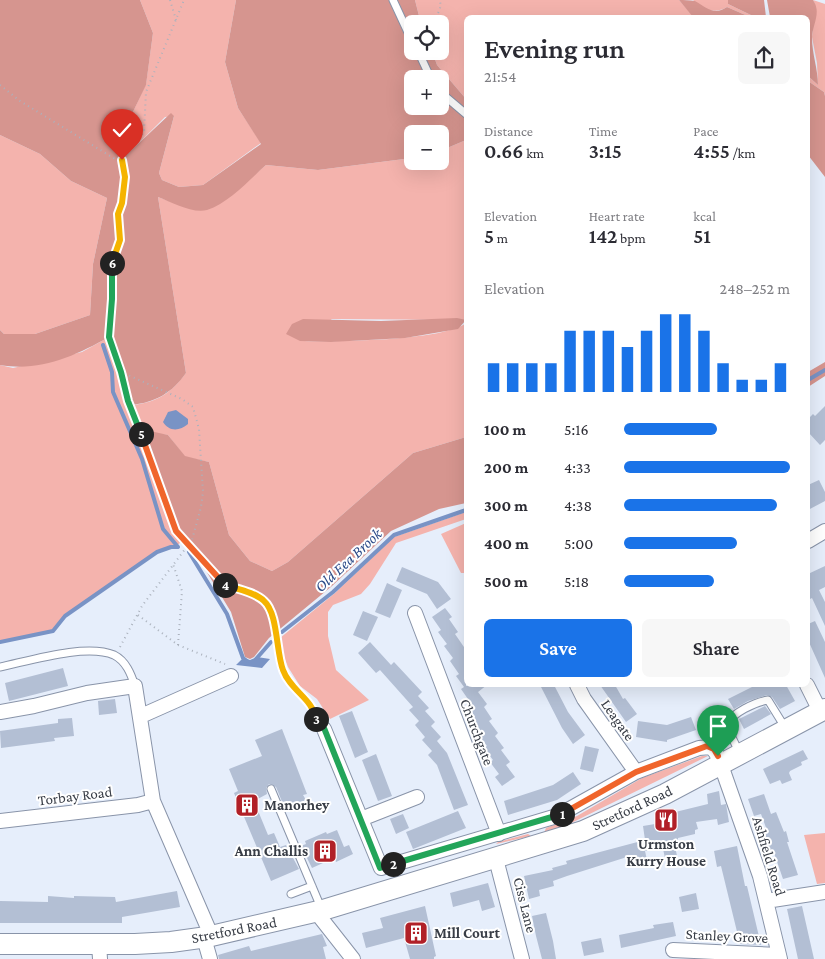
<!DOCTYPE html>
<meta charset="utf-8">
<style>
:root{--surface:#fff;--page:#f7f7f7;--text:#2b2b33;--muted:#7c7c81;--accent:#1a73e8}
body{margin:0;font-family:"Crimson Pro",serif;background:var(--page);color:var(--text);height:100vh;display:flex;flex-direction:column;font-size:19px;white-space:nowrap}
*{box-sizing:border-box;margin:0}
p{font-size:16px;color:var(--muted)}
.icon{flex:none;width:28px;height:28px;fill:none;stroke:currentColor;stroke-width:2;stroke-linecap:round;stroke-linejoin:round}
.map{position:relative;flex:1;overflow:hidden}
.details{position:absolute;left:464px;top:15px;width:346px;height:672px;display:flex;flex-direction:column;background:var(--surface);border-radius:8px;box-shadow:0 5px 20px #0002}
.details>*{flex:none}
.controls{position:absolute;left:404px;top:15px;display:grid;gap:10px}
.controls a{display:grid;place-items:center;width:45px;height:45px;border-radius:8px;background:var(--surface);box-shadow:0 5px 20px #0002;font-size:25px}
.pin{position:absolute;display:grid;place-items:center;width:42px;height:42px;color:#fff;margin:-51px -21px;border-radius:50% 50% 50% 0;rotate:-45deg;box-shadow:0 0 5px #0007}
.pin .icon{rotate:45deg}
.km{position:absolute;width:25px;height:25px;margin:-12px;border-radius:50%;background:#222;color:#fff;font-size:14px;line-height:25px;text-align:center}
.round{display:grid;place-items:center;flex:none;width:52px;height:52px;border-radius:8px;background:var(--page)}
.overview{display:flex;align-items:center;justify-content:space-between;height:85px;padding:0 20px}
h1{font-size:28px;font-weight:600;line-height:38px}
.stats{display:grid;grid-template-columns:repeat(3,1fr);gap:8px;height:85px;padding:5px 20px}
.stats div{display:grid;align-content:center}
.stats b{font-size:21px;font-weight:600}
.stats small{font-size:14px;font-weight:400}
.stats p{font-size:14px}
.chart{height:140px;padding:10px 20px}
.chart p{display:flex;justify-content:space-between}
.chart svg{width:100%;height:90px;margin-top:5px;stroke:var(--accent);stroke-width:6}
.primary-button{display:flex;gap:10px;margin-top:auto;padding:10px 20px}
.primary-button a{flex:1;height:58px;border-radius:8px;background:var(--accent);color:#fff;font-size:20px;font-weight:600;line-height:58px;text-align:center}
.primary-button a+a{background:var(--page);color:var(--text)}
ul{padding:0 20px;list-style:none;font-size:16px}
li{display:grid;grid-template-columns:80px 60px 1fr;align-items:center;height:38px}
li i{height:12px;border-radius:6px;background:var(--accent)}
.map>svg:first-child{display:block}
</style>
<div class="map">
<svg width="825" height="959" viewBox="0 0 825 959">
<rect width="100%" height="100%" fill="#e6eefb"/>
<!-- green -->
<path fill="#f4b3ad" d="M140,0H236L225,62L238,108L261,143L203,185L179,187L162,180L159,173L174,116L165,117L122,160L130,118L146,84L153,33Z
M415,0H679L694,17L466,18V99L437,65L432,51H440V24H421Z
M693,0H728V4L755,17H750L727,7C714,15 704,9 693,0Z
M813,0L825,4V96L824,92L808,81V76L818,85L817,63L812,37L815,4Z
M0,135L40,154L71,181L107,198L93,264L90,315L35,334H4L0,330Z
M466,140V320L332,319L300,341C333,342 443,341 466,323V437L413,453L288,562L272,571L250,561L229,535L209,462L185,457L168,435L144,433L177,523L185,535L179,544L157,552L65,616L53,631L0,642V365L13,368L82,352L109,337L127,375L132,405C158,402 170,394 186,373L158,197L185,207L230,196L266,165L318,170L412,158V161H440V151Z
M466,512V519L396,543L370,584L361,594L333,605L328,612V636L336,670L369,700L330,719L317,699L300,686L288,667L280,646V638L335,593L394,537Z
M466,523V573H461L441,534Z
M702,756H708L559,829L544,833L546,828L577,816L642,778Z
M825,833V883L817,884L804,835Z
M528,834L531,836L496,844L498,842Z"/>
<!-- forest -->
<path fill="#d6958f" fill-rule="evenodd" d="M0,0H140L153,33L146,85L130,118L122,159L171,113L174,116L159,173L162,180L179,187L203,185L261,144L238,108L225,62L236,0H415L421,24H412V51H432L437,65L466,99V140L440,151V134H412V158L318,170L266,165C249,180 229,203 207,210C193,214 171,202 158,197L186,373C172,393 156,402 132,405L127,375L109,337C75,356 40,372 0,365V330L4,334H35L90,315L93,264L107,198L71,181L40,154L0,135ZM412,79H440V106H412Z
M679,0C684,0 690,0 695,1C707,8 714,16 727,7L750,17H693Z
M728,0H764L766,17H755L728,4Z
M767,0H813C822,13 812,25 812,38C812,54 818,69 818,85L808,76V18L770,17Z
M808,81L824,92L825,96V177L808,155Z
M457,318L466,320L458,329L405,338L331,342L300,341L286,334L292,324L303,319L381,321Z
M825,362V376L808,387V372Z
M150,431L168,435L185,456L209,462L229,535L250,561L272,571L288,562L413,453L466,437V503L439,509L391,531L332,586L269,638L254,657L250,659L245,657L231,612L177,523L143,434Z"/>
<!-- water -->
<path fill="#7993c5" d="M176,410L188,419V424C180,431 169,432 163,422L168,412Z
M257,657L270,659L262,668L236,665L243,658L250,660Z"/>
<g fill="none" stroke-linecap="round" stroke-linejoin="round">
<!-- stream -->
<path stroke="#7993c5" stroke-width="4" d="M103,345L112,372L113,392L142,459L163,529L178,547
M808,380L825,370
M189,552L227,614L243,658L247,661
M282,632L333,592L394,535L466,510
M0,642L53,631L65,616L157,552L171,547H178
M256,659L271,642"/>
</g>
<!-- building -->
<path fill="#b3bfd4" d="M825,406V440L820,445L808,432V419L813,414L815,416Z
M819,480L825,492V501L808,510V485Z
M825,566V587L819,590L825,602V626L812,598L808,600V574Z
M402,567L438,582L451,599L437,609L427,594L396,581Z
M387,583L402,590L390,618L375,612Z
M445,608L452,617L449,619L458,632L455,634L466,650V686L487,685L478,692L487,704L484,707L492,719L489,721L498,733L495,736L504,748L501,750L510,762L506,765L515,777L502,786L495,777L499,774L490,762L493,760L484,748L487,746L478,734L481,731L473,719L475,717L467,705L470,702L461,689L464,687L456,676L459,674L450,661L453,658L444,646L447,644L438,632L441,630L432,617Z
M363,611L378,617L367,641L353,635Z
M815,621L825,642V678L808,640V624Z
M370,642L391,665L394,662L422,692L418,696L429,708L425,711L435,722L431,726L441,737L437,741L447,753L468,805L454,810L437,765L428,755L432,751L422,740L425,737L415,725L419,721L409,710L413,707L380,670L376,673L358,653Z
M63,668L68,686L9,701L5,683Z
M540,685H554L568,712L585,735L573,744L562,728Z
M600,685H615L623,699L625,698L637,714L626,722Z
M756,685H786L795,701L780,709L772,697L767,695L748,701L734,709L728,699Z
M115,699L117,713L99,715L98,701Z
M765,706L771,714L744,729L739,719Z
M352,711L368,752L355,758L339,716Z
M691,717L696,730L667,740V742L636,737L638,721L667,725Z
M72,718L74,736L54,738L55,741L1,748L0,731L58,723V719Z
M282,729L307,794L303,795L306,800L291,806L289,802L283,804L276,787L269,784L266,788L267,794L254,801L268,835L274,833L280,847L286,845L299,869L271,881L234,793L238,791L229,769L262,756L255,740Z
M585,746L599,749L593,772L580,769Z
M803,750L808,759L801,762L802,765L790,771L789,773L792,780L782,784L780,780L770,784L763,769Z
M376,754L392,796L378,801L362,760Z
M573,772L581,784L557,800L508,815L504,801L553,785Z
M719,791L721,805L726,804L729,822L718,825L717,819L696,822L698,829L695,830V834L678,838V840L674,841L677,856L665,858L663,849L645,851L647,860L628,864L627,857L567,876L553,881L554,886L539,890L540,896L529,899L524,876L553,870L552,868L567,864L566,861L645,840L643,826L661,823L659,816L708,804L707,794Z
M764,794L771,814L776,812L784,832L786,831L789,842H787L798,875L783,879L773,850L769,852L764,834L768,833L761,814L754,816L748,799Z
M458,811L466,828L413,849L406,832Z
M403,814L409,828L396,834L390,819Z
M337,830L344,847L349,845L353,854L336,862L334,858L312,868L301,846L306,844L305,841L326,832L327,834Z
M737,846L745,886H747L761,945L740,944L721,866L717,867L714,851Z
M488,883L495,907L482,911L479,900L453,907L450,893Z
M177,891L180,907L122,917V923H0V901L48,902V896L74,898V896L115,897L116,902Z
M696,893L699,909L682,912L679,897Z
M425,906L436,956L434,957V959H410L404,938L366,948L362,933L383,928L380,918Z
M802,906L814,959H798L787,909Z
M546,913L553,941L556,959H542L536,936L532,916Z
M673,922L676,936L621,948L619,935L654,928L653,925Z
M322,934L327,946L323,947L326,959H219L218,955L249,946L251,951Z
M601,938L604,952L584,956L581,942Z"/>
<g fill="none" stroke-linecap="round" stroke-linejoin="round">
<!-- service casing -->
<g stroke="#8994a9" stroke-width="9">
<path id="service" d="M393,0L412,41
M418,51L431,79
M440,92L466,114
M0,667C29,661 86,643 114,655C126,661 131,674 135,686
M740,754L726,725C732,713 755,702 768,700L786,729
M271,789L322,910
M291,894L312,886"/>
</g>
<!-- minor casing -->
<g stroke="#8994a9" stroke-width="16">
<path id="minor" d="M808,541L825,531
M415,613L499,834
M577,685L584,699L636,772
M807,685L820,711
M0,712L34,706L87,693L135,686L153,801L208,928L206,945L210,959
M141,716L231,676
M324,729L381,868L557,816L636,772L699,748L711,747L716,753L721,765L760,876L780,959
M361,819L417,797
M0,821L138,805L153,801
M496,859L522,959
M766,901L825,892
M316,912L353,959
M99,944L100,959
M673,950L779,955"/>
</g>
<!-- secondary casing -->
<g stroke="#8994a9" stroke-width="22">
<path id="secondary" d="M0,944H135L171,942L207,937L323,910L583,831L665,794L825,709"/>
</g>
<!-- path -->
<path stroke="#abb2bd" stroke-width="2" stroke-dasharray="1 4" stroke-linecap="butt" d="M170,0L176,20
M428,24C436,16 442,12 440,0
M0,85L20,101L120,162
M121,372L128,401L176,531L225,584L264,601L272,613L279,658L287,681L314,709L316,718
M138,615L178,645L182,591L173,564
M178,645L225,664
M120,647L142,606L192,540L201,507L203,492L199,429L193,407L182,399L121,372L109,337L112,299L111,271L120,240L118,214L122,203L125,177L120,162L144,132L146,92L184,0"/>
<!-- service -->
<use href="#service" stroke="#fff" stroke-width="7"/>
<!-- minor -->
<use href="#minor" stroke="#fff" stroke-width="14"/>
<!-- secondary -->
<use href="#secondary" stroke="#fff" stroke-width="20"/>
</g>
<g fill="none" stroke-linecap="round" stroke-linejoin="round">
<!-- split-1 casing -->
<g stroke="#fff" stroke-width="10">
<path id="split-1" d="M562,814L636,772L707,746L714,749L718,756"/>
</g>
<!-- split-2 casing -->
<g stroke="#fff" stroke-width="10">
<path id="split-2" d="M393,864L562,814"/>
</g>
<!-- split-3 casing -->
<g stroke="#fff" stroke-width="10">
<path id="split-3" d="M316,719L317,724L324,728L380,868L393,864"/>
</g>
<!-- split-4 casing -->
<g stroke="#fff" stroke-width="10">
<path id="split-4" d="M225,585C237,589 255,592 264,601C278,613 276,652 283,670C290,690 313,699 316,719"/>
</g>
<!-- split-5 casing -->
<g stroke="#fff" stroke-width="10">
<path id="split-5" d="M141,434L176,531L225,585"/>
</g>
<!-- split-6 casing -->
<g stroke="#fff" stroke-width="10">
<path id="split-6" d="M112,263V299L109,337L121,372L128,401L141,434"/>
</g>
<!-- split-7 casing -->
<g stroke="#fff" stroke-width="10">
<path id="split-7" d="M112,263L120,240L118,214L122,203L125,177L122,160"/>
</g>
<!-- split-1 -->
<use href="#split-1" stroke="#f0652b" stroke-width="6"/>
<!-- split-2 -->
<use href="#split-2" stroke="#22a559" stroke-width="6"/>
<!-- split-3 -->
<use href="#split-3" stroke="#22a559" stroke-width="6"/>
<!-- split-4 -->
<use href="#split-4" stroke="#f5b400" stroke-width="6"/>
<!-- split-5 -->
<use href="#split-5" stroke="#f0652b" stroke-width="6"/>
<!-- split-6 -->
<use href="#split-6" stroke="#22a559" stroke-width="6"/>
<!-- split-7 -->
<use href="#split-7" stroke="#f5b400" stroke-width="6"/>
</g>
<!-- icons -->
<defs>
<g id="building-square" transform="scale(1.25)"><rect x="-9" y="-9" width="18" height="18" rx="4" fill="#b12027" stroke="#fff"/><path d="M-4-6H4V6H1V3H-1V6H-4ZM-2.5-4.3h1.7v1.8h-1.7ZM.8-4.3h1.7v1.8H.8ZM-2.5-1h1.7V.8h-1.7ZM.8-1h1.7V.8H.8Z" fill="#fff"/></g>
<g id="restaurant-square" transform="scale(1.25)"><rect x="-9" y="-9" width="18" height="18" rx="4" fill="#b12027" stroke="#fff"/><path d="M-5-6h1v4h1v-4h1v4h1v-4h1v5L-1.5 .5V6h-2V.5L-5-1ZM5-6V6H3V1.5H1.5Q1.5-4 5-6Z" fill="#fff"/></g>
</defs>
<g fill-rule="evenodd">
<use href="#building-square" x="247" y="805"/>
<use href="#restaurant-square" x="666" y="820"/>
<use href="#building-square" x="325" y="851"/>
<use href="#building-square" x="416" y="933"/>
</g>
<g text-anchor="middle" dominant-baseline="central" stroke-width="4" stroke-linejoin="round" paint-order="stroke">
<!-- street labels -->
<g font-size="15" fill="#383d46" stroke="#fff">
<text transform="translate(618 720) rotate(55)">Leagate</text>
<text transform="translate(477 732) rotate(69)">Churchgate</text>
<text transform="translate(75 796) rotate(-7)">Torbay Road</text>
<text transform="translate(632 808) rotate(-25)">Stretford Road</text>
<text transform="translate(769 856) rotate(73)">Ashfield Road</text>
<text transform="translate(525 905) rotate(76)">Ciss Lane</text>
<text transform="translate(234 930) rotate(-11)">Stretford Road</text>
<text transform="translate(727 936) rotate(3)">Stanley Grove</text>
</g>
<!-- poi labels -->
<g font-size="15" font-weight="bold" fill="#383d46" stroke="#fff" text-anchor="start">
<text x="264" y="805">Manorhey</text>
<text x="666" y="844" text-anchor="middle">Urmston<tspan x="666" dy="17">Kurry House</tspan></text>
<text x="308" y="851" text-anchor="end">Ann Challis</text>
<text x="434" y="933">Mill Court</text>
</g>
<!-- water labels -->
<g font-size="16" font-style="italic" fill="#2b4a88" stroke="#fff">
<text transform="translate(348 560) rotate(-43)">Old Eea Brook</text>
</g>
</g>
</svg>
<div class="controls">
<a><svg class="icon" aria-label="locate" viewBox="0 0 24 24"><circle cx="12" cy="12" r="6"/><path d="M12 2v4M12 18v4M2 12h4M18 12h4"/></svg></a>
<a>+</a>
<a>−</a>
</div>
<div class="pin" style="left:718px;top:756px;background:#1e9e55"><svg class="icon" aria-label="arrive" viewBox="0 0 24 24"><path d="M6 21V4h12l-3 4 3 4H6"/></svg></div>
<div class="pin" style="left:122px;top:160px;background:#d93025"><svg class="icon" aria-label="check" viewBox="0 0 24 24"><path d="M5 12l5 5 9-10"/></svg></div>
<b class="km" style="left:562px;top:814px">1</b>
<b class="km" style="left:393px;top:864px">2</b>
<b class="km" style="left:316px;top:719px">3</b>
<b class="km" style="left:225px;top:585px">4</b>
<b class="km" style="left:141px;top:434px">5</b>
<b class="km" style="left:112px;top:263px">6</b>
<section class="details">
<div class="overview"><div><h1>Evening run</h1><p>21:54</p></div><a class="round"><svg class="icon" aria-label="share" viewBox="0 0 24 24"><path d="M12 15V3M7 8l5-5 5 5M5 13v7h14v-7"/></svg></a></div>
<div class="stats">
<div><p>Distance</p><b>0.66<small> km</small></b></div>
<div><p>Time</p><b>3:15</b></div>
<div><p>Pace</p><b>4:55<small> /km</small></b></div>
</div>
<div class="stats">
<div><p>Elevation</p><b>5<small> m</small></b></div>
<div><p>Heart rate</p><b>142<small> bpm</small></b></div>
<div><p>kcal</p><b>51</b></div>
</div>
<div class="chart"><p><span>Elevation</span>248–252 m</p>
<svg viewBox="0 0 160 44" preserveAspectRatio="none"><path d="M5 44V30M15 44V30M25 44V30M35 44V30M45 44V14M55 44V14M65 44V14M75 44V22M85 44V14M95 44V6M105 44V6M115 44V14M125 44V30M135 44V38M145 44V38M155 44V30"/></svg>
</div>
<ul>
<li><b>100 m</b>5:16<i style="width:56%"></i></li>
<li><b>200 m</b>4:33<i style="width:100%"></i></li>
<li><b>300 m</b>4:38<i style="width:92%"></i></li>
<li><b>400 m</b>5:00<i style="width:68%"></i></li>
<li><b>500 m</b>5:18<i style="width:54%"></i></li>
</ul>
<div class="primary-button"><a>Save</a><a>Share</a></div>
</section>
</div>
